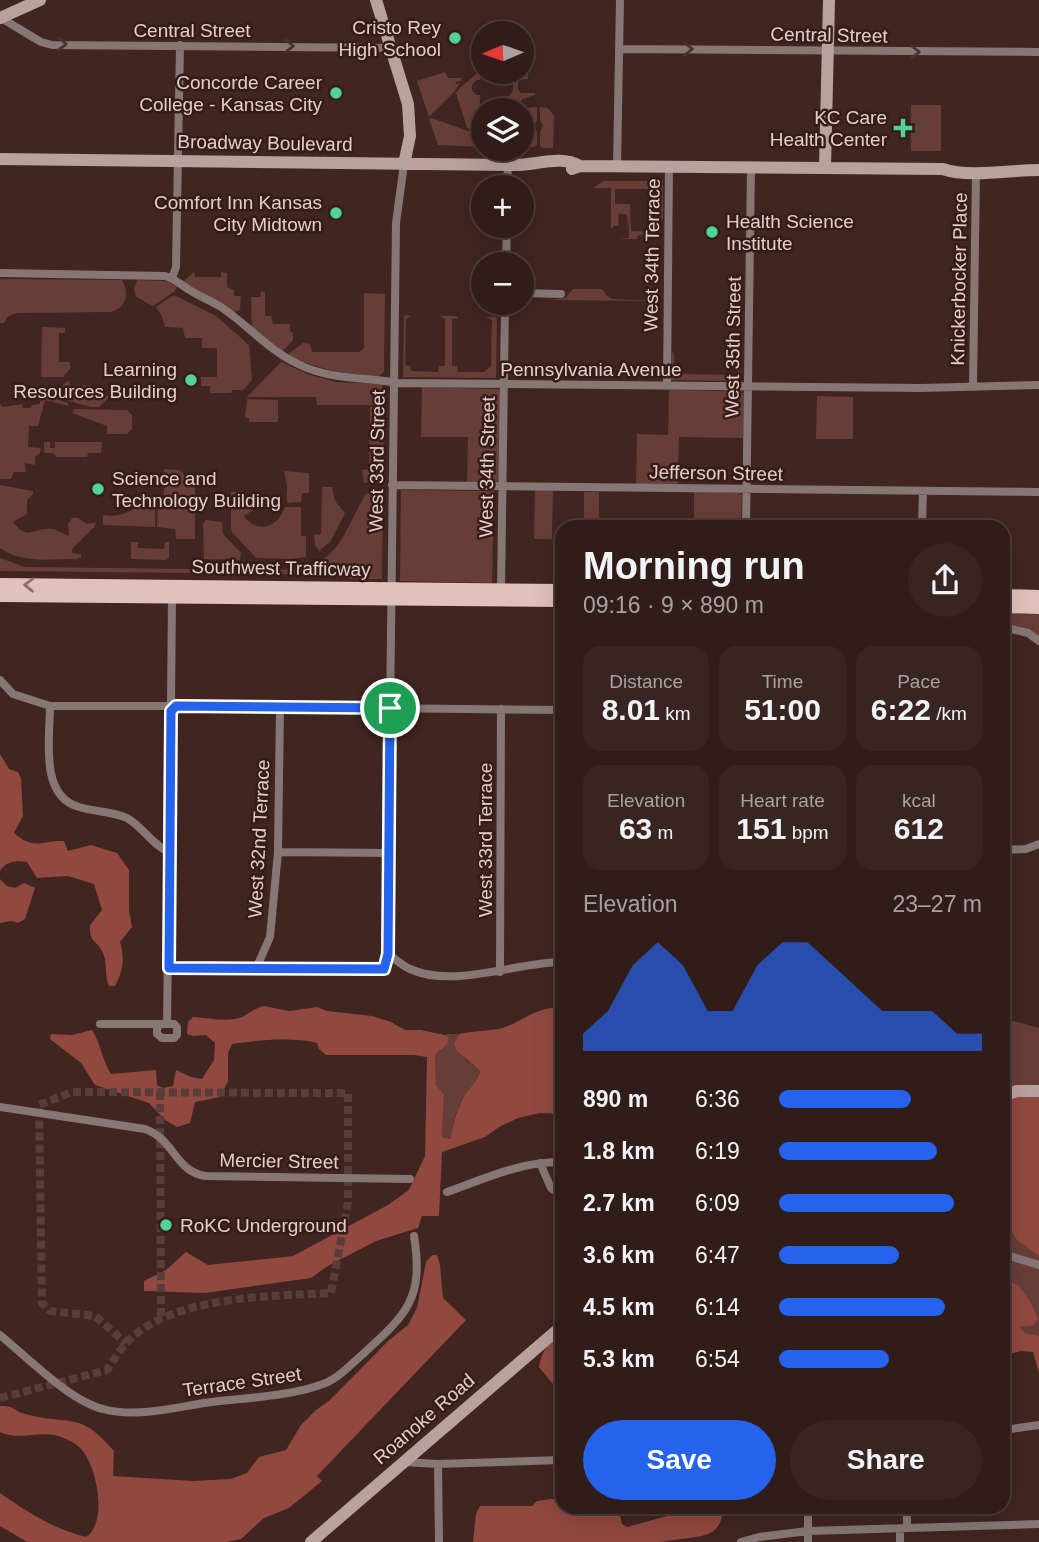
<!DOCTYPE html>
<meta charset="utf-8">
<style>
:root{--surface:#301c19;--page:#382522;--text:#f1f3f6;--muted:#a8a1a2;--line:#4b3a38;--accent:#2563eb}
body{margin:0;font-family:Helvetica,sans-serif;background:var(--page);color:var(--text);height:100vh;display:flex;flex-direction:column;font-size:26px;white-space:nowrap}
*{box-sizing:border-box;margin:0}
p{font-size:23px;color:var(--muted)}
.icon{flex:none;width:38px;height:38px;fill:none;stroke:currentColor;stroke-width:2;stroke-linecap:round;stroke-linejoin:round}
.map{position:relative;flex:1;overflow:hidden}
.side{position:absolute;left:555px;top:520px;width:455px;height:994px;display:flex;flex-direction:column;background:var(--surface);border-radius:21px;box-shadow:0 7px 28px #0002,0 0 0 2px var(--line)}
.side>*{flex:none}
.needle{width:46px;rotate:268deg}
.fabs{position:absolute;left:471px;top:21px;display:grid;gap:14px}
.fabs a{display:grid;place-items:center;width:63px;height:63px;border-radius:50%;background:var(--surface);box-shadow:0 7px 28px #0002,0 0 0 2px var(--line);font-size:35px}
.pin{position:absolute;display:grid;place-items:center;width:60px;height:60px;color:#fff;margin:-30px;border:4px solid #fff;border-radius:50%;box-shadow:0 2px 7px #0007}
.round{display:grid;place-items:center;flex:none;width:74px;height:74px;border-radius:37px;background:var(--page)}
.headline{display:flex;align-items:center;justify-content:space-between;height:119px;padding:0 28px}
h1{font-size:38px;font-weight:700;line-height:52px}
.metrics{display:grid;grid-template-columns:repeat(3,1fr);gap:10px;height:119px;padding:7px 28px}
.metrics div{display:grid;align-content:center;border-radius:18px;background:var(--page);text-align:center}
.metrics b{font-size:30px;font-weight:700}
.metrics small{font-size:19px;font-weight:400}
.metrics p{font-size:19px}
.chart{height:196px;padding:14px 28px}
.chart p{display:flex;justify-content:space-between}
.chart svg{width:100%;height:126px;margin-top:7px;fill:var(--accent);opacity:.7}
.cta{display:flex;gap:14px;margin-top:auto;padding:14px 28px}
.cta a{flex:1;height:80px;border-radius:42px;background:var(--accent);color:#fff;font-size:28px;font-weight:700;line-height:80px;text-align:center}
.cta a+a{background:var(--page);color:var(--text)}
ul{padding:0 28px;list-style:none;font-size:23px}
li{display:grid;grid-template-columns:112px 84px 1fr;align-items:center;height:52px}
li i{height:18px;border-radius:9px;background:var(--accent)}
.map>svg:first-child{display:block}
</style>
<div class="map">
<svg width="1039" height="1542" viewBox="0 0 1039 1542">
<rect width="100%" height="100%" fill="#402521"/>
<!-- green -->
<path fill="#673d37" d="M480,69V80H476L472,85V90L476,95H480L479,125L476,126V131L467,128L456,93C463,82 473,80 480,69Z
M522,69H528V79L518,80V90L521,93H535V95L522,99L514,110H505V96H509L513,91V85L505,80V72H522Z
M445,72L448,78H461L462,81L455,82L457,84L460,83L454,92L429,117L417,81Z
M911,105H941V151H911Z
M537,107V121L533,126L537,132V145L534,147H522L524,111L528,108Z
M540,107L548,108L554,116L553,148H542L540,145V132L543,126L540,121Z
M431,118L480,135V147L438,145L429,119Z
M603,181H663V220L660,217V189H615V204H630L631,231L660,232V235H638L637,239H618L629,238V213L628,234L627,215L619,213L618,226H614L611,229V188H593Z
M194,272L195,277H221V272L227,273V287L234,290V296H241L240,310L234,312C219,301 196,292 184,281Z
M0,279L122,280C130,294 126,308 110,312L17,313L7,317L4,323H0Z
M137,280L167,281L177,287L175,291L153,306L136,297L134,289Z
M573,289H602L607,296L612,299L659,301L550,300L565,298Z
M261,291L265,292V316H271L273,324H290V331L293,333V340L282,352L252,329L251,297H260Z
M364,293L385,294L384,372L379,376C346,375 318,369 287,355L303,343L310,344L312,352H359L364,348Z
M174,295L216,316L249,345L252,380L243,390H232L231,393H210V386H201V377H217V348H202V338H185L183,328L165,327L162,316L156,307Z
M404,315L411,316L406,319L405,365L410,366L411,371L438,372L439,366H445V319L440,316H457L458,319H452V366H457L458,372H484L491,366L492,320L486,317H497L496,378L403,377Z
M42,327L65,328V333H59V362H70V369L63,377H41Z
M672,352L674,353V368H681L682,374L737,375L739,367V381L671,380Z
M281,362L310,375L336,382L382,384L384,405H317L316,397H247Z
M69,380L70,386L90,385L93,388V395L110,396L99,407H91L61,399V387Z
M422,387L498,389L501,391L499,480L497,482H467L468,437H421Z
M669,390L741,391L744,394L743,438L679,437L678,485L636,484L637,434L668,435Z
M41,393L68,403V406L45,400L38,426H29L28,447L41,448L40,453L35,457V465L25,463L26,472H14L11,479H0V404L3,407L22,404L23,408H31L32,405L40,404Z
M817,396L853,397V439H816Z
M247,399L278,400V422H249V418L245,417Z
M370,407H384L383,476L380,482L364,483L362,470L369,469Z
M74,409L127,410L132,415V429L127,434H107V426L72,413Z
M44,442H50V448H55V442H102L101,453H88L87,457H57L53,453H44Z
M164,469L179,470L195,485V539H176L175,529L157,527L158,500L164,497Z
M284,471L309,473V493H302L301,502L287,503V487Z
M0,485L33,491V494L27,500V514L13,522C28,542 34,527 52,529C58,530 63,534 69,536L68,524L72,518H78L87,524L96,522L95,526L72,549V553L81,554V557L77,559C52,559 22,564 0,548Z
M322,487H332L335,501L345,513L330,542L319,551L315,545L314,535L321,534Z
M380,490L383,494L382,579H352L328,574H269L273,570C337,570 338,544 365,495L370,491Z
M401,490L494,491L492,583L400,581Z
M535,490L553,491L552,539H534Z
M244,491L247,501L253,510L244,516C258,535 278,527 285,507H301V536H306V557L290,559L256,558L232,532L231,528V492Z
M584,492H599V527H584Z
M694,492L739,493L742,495L741,527H694Z
M149,498L155,500V527L103,525V515C123,518 134,510 149,498Z
M206,520L222,522L223,534L241,553L240,560L204,559L203,524Z
M131,542H138V548L164,549L165,542H169V558L166,560L131,559Z
M0,558L25,567L189,569L192,573L0,571Z
M1003,613L1039,614V637L1019,626L1003,625Z
M1003,1018L1039,1028V1351L1003,1333Z
M445,1034H459L457,1036L465,1059L480,1071C477,1084 468,1089 462,1100C456,1112 451,1126 452,1139L442,1137L444,1094L436,1085L435,1055L440,1051L449,1036Z"/>
<!-- forest -->
<path fill="#90483f" d="M0,754L9,769L18,772L21,778L23,816L14,833C34,851 42,840 64,841L68,851L91,845L117,853L129,870V910L132,927L120,942C125,959 123,971 115,986H109C104,975 108,961 102,951C96,939 89,943 90,925L102,910L94,884L68,876L37,878L27,862C17,860 5,861 0,871Z
M0,879L7,886L15,888L24,883L35,888L25,919L18,923L12,921L0,923Z
M264,1006L289,1011L317,1007L327,1011L372,1016L391,1022L405,1030H421L449,1036L447,1044L435,1055L436,1085L444,1094L442,1137L451,1139C452,1126 456,1113 462,1100C467,1089 477,1084 480,1071L457,1051L454,1044L459,1034C472,1031 485,1031 498,1029C521,1024 536,1005 562,1008V1114L540,1113L518,1118L499,1127L485,1137L442,1152L439,1216H422L418,1228L376,1241L326,1267L311,1278L205,1293L144,1291V1281L166,1270L186,1252L208,1265L293,1256L388,1205L409,1190L425,1156L427,1057L414,1055H326L319,1049L317,1043C293,1037 256,1040 232,1044L228,1053V1081L220,1097L195,1102L190,1123L177,1127L165,1120L149,1103L95,1085L81,1063L50,1039L51,1034L72,1035L92,1030C101,1044 102,1060 111,1074L156,1070L157,1085L163,1088L173,1086L176,1070L191,1077L202,1079L214,1060L215,1043L206,1035L193,1036L187,1034L188,1022L193,1017C208,1018 224,1022 239,1018C247,1016 251,1009 264,1006Z
M1021,1095L1039,1097V1256L1017,1240L1003,1217V1105L1010,1099Z
M432,1255H437L440,1265L443,1298L466,1320L317,1476L322,1481L289,1508L264,1518L241,1539L227,1542H27L0,1526V1493C26,1511 55,1530 86,1537C108,1523 97,1467 82,1450C78,1445 71,1441 64,1438C44,1428 20,1442 0,1432V1406C14,1405 14,1411 25,1414C69,1426 80,1410 114,1451L113,1476L193,1481L231,1479L247,1473L259,1457L286,1450L301,1425L316,1410L330,1400L389,1340L408,1325L417,1308L426,1262Z
M1003,1277L1020,1287L1030,1301L1038,1319L1034,1325L1019,1327L1025,1333L1039,1336V1373L1033,1352L1021,1351L1003,1355Z
M562,1333V1396C559,1390 545,1375 539,1367C541,1350 549,1343 562,1333Z
M550,1499L562,1500V1507H572L581,1512L590,1510L594,1507H618L622,1524L627,1527L700,1507H723C722,1542 697,1535 662,1542H473L476,1514L480,1506H532L537,1501Z"/>
<g fill="none" stroke-linecap="round" stroke-linejoin="round">
<!-- street-tunnel -->
<path stroke="#583e3a" stroke-width="8" stroke-dasharray="8 4" stroke-linecap="butt" d="M160,1092L161,1317
M0,1398L107,1370C113,1361 119,1351 126,1343C170,1296 270,1296 331,1293L348,1203V1093L72,1092L39,1105L42,1303L50,1311L95,1316L126,1343"/>
<!-- street -->
<path stroke="#867775" stroke-width="8" d="M1,18L41,42L52,45L391,48
M619,49L1039,52
M617,166L620,0
M507,187L508,165
M506,264L507,226
M0,273L165,276C175,279 180,284 188,289C198,296 210,300 221,307C248,325 268,350 298,364C330,380 364,377 398,383L921,388L1039,385
M172,278L176,267L180,45
M522,293L561,294
M667,385L669,166
M973,387L976,173
M392,485L1039,492
M746,527L751,167
M922,527L923,491
M501,589L505,303
M1003,627L1028,633L1039,641
M0,680L13,694L50,706H166
M171,702L172,597
M50,706C50,737 39,796 79,807C95,812 112,811 127,818C143,827 152,845 169,852
M176,706L562,710
M1003,850L1026,849L1039,844
M278,852L389,853
M388,954C395,959 403,966 410,969C453,989 517,962 562,962
M169,968L379,970L384,969L387,963L396,223L404,164
M256,969L270,937L278,852L280,707
M500,972L501,709
M100,1024H174L177,1027V1035L174,1038H162L157,1034V1027L161,1024
M167,1024L171,711
M0,1107L145,1129C174,1139 175,1171 205,1176L410,1179
M540,1163L551,1188L562,1196
M447,1192C484,1179 522,1161 562,1162
M1003,1254L1039,1265
M0,1335C28,1358 70,1401 103,1409C135,1418 173,1408 204,1403C240,1398 287,1397 320,1385C337,1380 349,1366 363,1354C407,1314 424,1299 414,1236
M1003,1371L1004,1430
M1003,1430L1039,1425
M403,1462L438,1464L562,1460
M438,1464L439,1542
M900,1528V1542
M907,1528V1507
M741,1542L759,1537L808,1531L1039,1524
M808,1542V1507"/>
<!-- secondary -->
<path stroke="#b9a19d" stroke-width="12" d="M376,0L408,104L410,136L404,164
M0,18L40,0
M0,159L516,165C536,165 561,155 580,166
M825,168L829,0
M572,169L580,166L943,169C969,178 1010,170 1039,170
M1003,1096L1017,1091H1039
M311,1542L562,1326"/>
<!-- primary -->
<path stroke="#e1c1bc" stroke-width="12" d="M0,584L562,590
M1003,595L1039,596
M0,596L562,601
M1003,607L1039,608"/>
</g>
<!-- one-way arrows -->
<defs><path id="oneway-chevron" d="M-2-3.5L2.5 0L-2 3.5" fill="none" stroke-width="1.6" stroke-linecap="round" stroke-linejoin="round" transform="scale(1.75)"/></defs>
<g stroke="#4a322e">
<use href="#oneway-chevron" transform="translate(62 44) rotate(2)"/>
<use href="#oneway-chevron" transform="translate(289 46) rotate(1)"/>
<use href="#oneway-chevron" transform="translate(688 49)"/>
<use href="#oneway-chevron" transform="translate(915 52)"/>
</g>
<use stroke="#8c6e6a" href="#oneway-chevron" transform="translate(29 585) rotate(-179)"/>
<g fill="none" stroke-linecap="round" stroke-linejoin="round">
<!-- route casing -->
<g stroke="#fff" stroke-width="14">
<path id="route" d="M176,706L390,708L388,954L384,969L169,968L171,711Z"/>
</g>
<!-- route -->
<use href="#route" stroke="#2563eb" stroke-width="9"/>
</g>
<!-- markers -->
<g fill="#51d398" stroke="#361b17" stroke-width="2.5">
<circle cx="455" cy="38" r="7"/>
<circle cx="336" cy="93" r="7"/>
<path d="M899.5 117.5h7v7h7v7h-7v7h-7v-7h-7v-7h7z"/>
<circle cx="336" cy="213" r="7"/>
<circle cx="712" cy="232" r="7"/>
<circle cx="191" cy="380" r="7"/>
<circle cx="98" cy="489" r="7"/>
<circle cx="166" cy="1225" r="7"/>
</g>
<g text-anchor="middle" dominant-baseline="central" stroke-width="5" stroke-linejoin="round" paint-order="stroke">
<!-- poi labels -->
<g font-size="19" fill="#e1cecb" stroke="#361b17" text-anchor="end">
<text x="441" y="27">Cristo Rey<tspan x="441" dy="22">High School</tspan></text>
<text x="322" y="82">Concorde Career<tspan x="322" dy="22">College - Kansas City</tspan></text>
<text x="887" y="117">KC Care<tspan x="887" dy="22">Health Center</tspan></text>
<text x="322" y="202">Comfort Inn Kansas<tspan x="322" dy="22">City Midtown</tspan></text>
<text x="726" y="221" text-anchor="start">Health Science<tspan x="726" dy="22">Institute</tspan></text>
<text x="177" y="369">Learning<tspan x="177" dy="22">Resources Building</tspan></text>
<text x="112" y="478" text-anchor="start">Science and<tspan x="112" dy="22">Technology Building</tspan></text>
<text x="180" y="1225" text-anchor="start">RoKC Underground</text>
</g>
<!-- street labels -->
<g font-size="19" fill="#e1cecb" stroke="#361b17">
<text x="192" y="30">Central Street</text>
<text transform="translate(829 35) rotate(1)">Central Street</text>
<text transform="translate(265 143) rotate(1)">Broadway Boulevard</text>
<text transform="translate(652 255) rotate(-89)">West 34th Terrace</text>
<text transform="translate(959 279) rotate(-89)">Knickerbocker Place</text>
<text transform="translate(733 347) rotate(-89)">West 35th Street</text>
<text x="591" y="369">Pennsylvania Avenue</text>
<text transform="translate(377 461) rotate(-89)">West 33rd Street</text>
<text transform="translate(487 467) rotate(-89)">West 34th Street</text>
<text transform="translate(716 473) rotate(1)">Jefferson Street</text>
<text transform="translate(281 568) rotate(1)">Southwest Trafficway</text>
<text transform="translate(259 839) rotate(-87)">West 32nd Terrace</text>
<text transform="translate(485 840) rotate(-90)">West 33rd Terrace</text>
<text transform="translate(279 1161) rotate(1)">Mercier Street</text>
<text transform="translate(242 1382) rotate(-8)">Terrace Street</text>
<text transform="translate(424 1419) rotate(-41)">Roanoke Road</text>
</g>
</g>
</svg>
<div class="fabs">
<a><svg class="needle" viewBox="-14 -14 28 28"><path d="M0-13l5 13h-10z" fill="#e53935"/><path d="M0 13l5-13h-10z" fill="#a8a1a2"/></svg></a>
<a><svg class="icon" aria-label="layers" viewBox="0 0 24 24"><path d="M12 4l9 5-9 5-9-5zM3 14l9 5 9-5"/></svg></a>
<a>+</a>
<a>−</a>
</div>
<div class="pin" style="left:390px;top:708px;background:#1e9e55"><svg class="icon" aria-label="arrive" viewBox="0 0 24 24"><path d="M6 21V4h12l-3 4 3 4H6"/></svg></div>
<section class="side">
<div class="headline"><div><h1>Morning run</h1><p>09:16 · 9 × 890 m</p></div><a class="round"><svg class="icon" aria-label="share" viewBox="0 0 24 24"><path d="M12 15V3M7 8l5-5 5 5M5 13v7h14v-7"/></svg></a></div>
<div class="metrics">
<div><p>Distance</p><b>8.01<small> km</small></b></div>
<div><p>Time</p><b>51:00</b></div>
<div><p>Pace</p><b>6:22<small> /km</small></b></div>
</div>
<div class="metrics">
<div><p>Elevation</p><b>63<small> m</small></b></div>
<div><p>Heart rate</p><b>151<small> bpm</small></b></div>
<div><p>kcal</p><b>612</b></div>
</div>
<div class="chart"><p><span>Elevation</span>23–27 m</p>
<svg viewBox="0 0 160 44" preserveAspectRatio="none"><path d="M0 44V38L10 30L20 14L30 6L40 14L50 30L60 30L70 14L80 6L90 6L100 14L110 22L120 30L130 30L140 30L150 38L160 38V44z"/></svg>
</div>
<ul>
<li><b>890 m</b>6:36<i style="width:65%"></i></li>
<li><b>1.8 km</b>6:19<i style="width:78%"></i></li>
<li><b>2.7 km</b>6:09<i style="width:86%"></i></li>
<li><b>3.6 km</b>6:47<i style="width:59%"></i></li>
<li><b>4.5 km</b>6:14<i style="width:82%"></i></li>
<li><b>5.3 km</b>6:54<i style="width:54%"></i></li>
</ul>
<div class="cta"><a>Save</a><a>Share</a></div>
</section>
</div>
